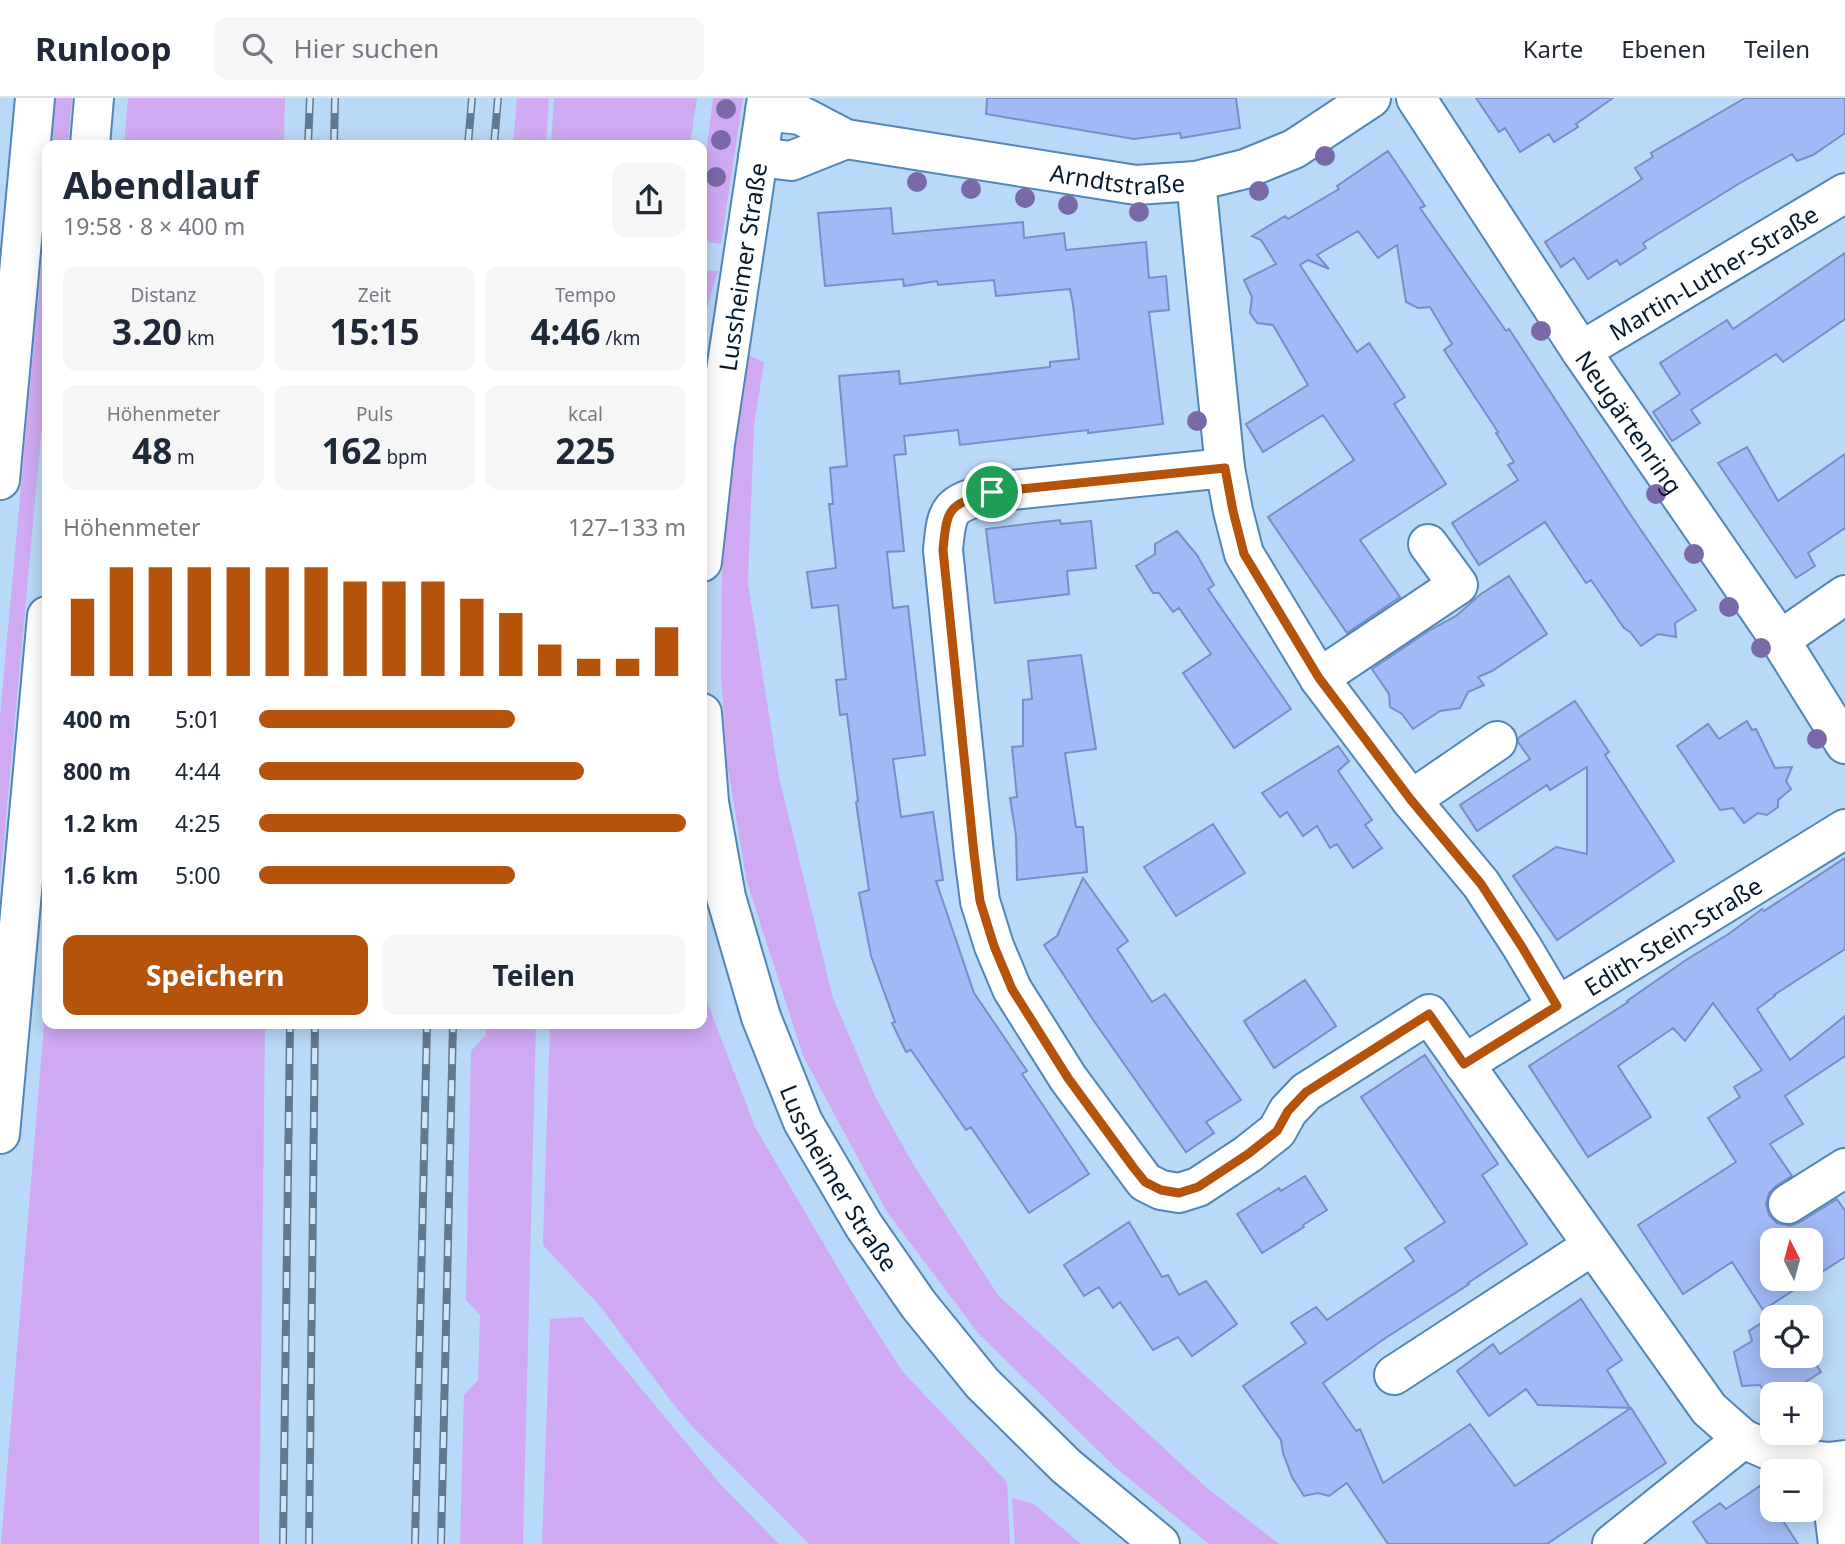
<!DOCTYPE html>
<html lang="de">
<meta charset="utf-8">
<style>
:root{--surface:#fff;--page:#f6f6f7;--text:#1f2937;--muted:#747a83;--line:#e0e1e3;--accent:#b45309}
body{margin:0;font-family:"Noto Sans",sans-serif;background:var(--page);color:var(--text);height:100vh;display:flex;flex-direction:column;font-size:26px;white-space:nowrap}
*{box-sizing:border-box;margin:0}
p{font-size:23px;color:var(--muted)}
.icon{flex:none;width:38px;height:38px;fill:none;stroke:currentColor;stroke-width:2;stroke-linecap:round;stroke-linejoin:round}
.map{position:relative;flex:1;overflow:hidden}
.sheet{position:absolute;left:42px;top:42px;width:665px;height:889px;display:flex;flex-direction:column;background:var(--surface);border-radius:14px;box-shadow:0 4px 18px #0003}
.sheet>*{flex:none}
.needle{width:46px;rotate:354deg}
.fabs{position:absolute;left:1760px;top:1130px;display:grid;gap:14px}
.fabs a{display:grid;place-items:center;width:63px;height:63px;border-radius:14px;background:var(--surface);box-shadow:0 4px 18px #0003;font-size:35px}
.pin{position:absolute;display:grid;place-items:center;width:60px;height:60px;color:#fff;margin:-30px;border:4px solid #fff;border-radius:50%;box-shadow:0 2px 7px #0007}
.round{display:grid;place-items:center;flex:none;width:74px;height:74px;border-radius:14px;background:var(--page)}
.summary{display:flex;align-items:center;justify-content:space-between;height:119px;padding:0 21px}
h1{font-size:38px;font-weight:700;line-height:52px}
.stats{display:grid;grid-template-columns:repeat(3,1fr);gap:10px;height:119px;padding:7px 21px}
.stats div{display:grid;align-content:center;border-radius:14px;background:var(--page);text-align:center}
.stats b{font-size:35px;font-weight:700}
.stats small{font-size:19px;font-weight:400}
.stats p{font-size:19px}
.chart{height:196px;padding:14px 21px}
.chart p{display:flex;justify-content:space-between}
.chart svg{width:100%;height:126px;margin-top:7px;stroke:var(--accent);stroke-width:6}
.button{display:flex;gap:14px;margin-top:auto;padding:14px 21px}
.button a{flex:1;height:80px;border-radius:14px;background:var(--accent);color:#fff;font-size:28px;font-weight:700;line-height:80px;text-align:center}
.button a+a{background:var(--page);color:var(--text)}
ul{padding:0 21px;list-style:none;font-size:23px}
li{display:grid;grid-template-columns:112px 84px 1fr;align-items:center;height:52px}
li i{height:18px;border-radius:9px;background:var(--accent)}
header{display:flex;align-items:center;gap:42px;box-sizing:border-box;height:98px;padding:0 35px;background:var(--surface);border-bottom:2px solid var(--line)}
header strong{font-size:33px}
nav{display:flex;gap:38px;margin-inline-start:auto;font-size:24px}
.search{width:490px;height:63px;background:var(--page);display:flex;align-items:center;gap:18px;box-sizing:border-box;padding:0 24px;border-radius:14px;color:var(--muted);font-size:26px}
.map>svg:first-child{display:block}
</style>
<header>
<strong>Runloop</strong>
<div class="search"><svg class="icon" aria-label="search" viewBox="0 0 24 24"><circle cx="10" cy="10" r="6"/><path d="M15 15l6 6"/></svg>Hier suchen</div>
<nav><a>Karte</a><a>Ebenen</a><a>Teilen</a></nav>
</header>
<div class="map">
<svg width="1845" height="1446" viewBox="0 0 1845 1446">
<rect width="100%" height="100%" fill="#b9d9f8"/>
<!-- green -->
<path fill="#cfaaf3" d="M56,0H72L68,47H52Z
M128,0H285L284,47H124Z
M517,0H549L546,47H513Z
M554,0H697L690,47H551Z
M713,0H743L721,146L702,143V90Z
M47,104V272L0,785V618Z
M702,172L718,173L704,220L702,221Z
M746,256L764,264L754,328L748,485L779,679L833,900L876,1000L913,1066L998,1197L1207,1390L1279,1446H1209L1116,1370L978,1235L887,1114L803,958L747,784L727,665L721,575L722,477L734,333Z
M702,890L755,1029L861,1209L903,1274L1007,1384L1010,1446H809L689,1325L674,1307L599,1207L543,1147L550,926H702Z
M47,891V926H265L259,1446H1Z
M486,926H536L523,1446H460L464,1297L478,1282L480,1217L466,1202L471,953L486,937Z
M582,1219L722,1388L779,1446H542L550,1221Z
M1012,1400L1034,1406L1081,1446H1015Z"/>
<!-- building -->
<path fill="#a2baf6" stroke="#778fc9" stroke-width="2" d="M987,0H1236L1240,30L1181,40L1180,35L1134,41L986,16Z
M1476,0H1613L1576,26L1578,29L1554,44L1549,36L1520,54L1505,30L1499,34Z
M1745,0H1845V35L1813,57L1797,63L1792,56L1740,85L1643,145L1646,150L1620,167L1617,162L1588,181L1574,160L1561,169L1545,144L1642,81L1635,70L1653,59L1651,55Z
M1388,53L1425,108L1420,110L1506,233L1509,231L1632,419L1696,512L1675,525L1676,539L1658,536L1641,548L1630,534L1624,530L1591,482L1586,485L1545,424L1479,467L1452,425L1518,382L1508,367L1514,364L1496,335L1498,334L1444,252L1452,246L1430,209L1418,210L1406,204L1397,147L1378,160L1358,133L1317,157L1329,171L1308,162L1300,167L1357,254L1369,245L1405,299L1394,306L1446,386L1360,442L1400,499L1347,535L1268,419L1354,362L1323,317L1263,354L1246,326L1308,287L1273,227L1257,225L1250,215L1252,199L1244,182L1276,166L1261,142L1252,138L1285,118L1288,121L1339,91L1337,88Z
M891,110L893,136L1023,124L1024,140L1064,135L1066,152L1146,144L1149,180L1166,178L1169,212L1149,214L1163,326L1088,335V332L960,347L958,332L904,338L906,356L894,357L904,453L887,454L893,510L908,508L925,657L893,661L901,719L933,714L943,782L936,783L974,895L1027,973L1022,976L1089,1076L1029,1115L971,1029L966,1032L911,952L906,954L892,925L895,924L871,858L859,795L869,792L856,704L858,703L847,616L840,617L836,582L846,581L838,507L812,510L807,474L836,470L829,406H833L830,370L847,368L839,278L899,273L900,286L1050,269V264L1079,261L1073,206L1070,191L996,198L994,182L938,187L937,183L904,188L903,181L825,188L818,115Z
M1845,155V221L1783,264L1776,256L1691,312L1700,325L1672,343L1653,314L1680,296L1660,265L1727,222L1733,231Z
M1747,349L1778,403L1845,356V430L1808,455L1815,468L1796,480L1718,365Z
M1060,422L1061,426L1091,423L1096,470L1067,473L1069,496L995,505L986,431Z
M1177,433L1197,457L1214,487L1208,491L1291,611L1234,650L1183,575L1211,556L1179,510L1173,514L1159,495H1153L1136,468L1155,456V446Z
M1509,478L1547,536L1492,573L1478,579L1484,587L1468,594L1460,610L1440,613L1413,631L1402,616L1390,609L1389,596L1372,571L1430,532L1456,518L1481,496Z
M1081,557L1096,651L1065,655L1076,729H1083L1087,774L1017,782L1016,737L1010,700L1017,699L1012,649L1023,648V602L1032,601L1028,563Z
M1575,603L1609,654L1605,657L1674,763L1557,842L1513,778L1556,749L1587,756V669L1550,692L1547,687L1477,733L1460,707L1530,661L1518,644V640Z
M1747,623L1752,632L1756,631L1775,670L1792,669L1786,683L1791,691L1778,702V709L1767,717L1758,715L1744,725L1733,710L1720,712L1677,648L1708,626L1719,641Z
M1338,648L1349,663L1338,673L1372,722L1365,727L1382,750L1353,770L1337,746L1330,750L1317,728L1303,738L1287,714L1280,719L1262,695Z
M1213,726L1245,775L1176,818L1144,769Z
M1845,760V851L1774,897L1775,898L1757,911L1790,962L1845,918V958L1785,998L1803,1026L1770,1046L1792,1078L1776,1088L1769,1095L1766,1106L1769,1117L1777,1125L1790,1128L1800,1124L1837,1101L1845,1113V1159L1811,1181V1143H1773V1181H1811L1763,1212L1732,1164L1683,1196L1638,1127L1736,1064L1708,1020L1740,999L1734,989L1762,972L1713,905L1685,943L1673,930L1618,968L1651,1019L1588,1059L1529,968L1628,904L1627,903L1686,862L1730,835L1762,811L1764,813Z
M1083,780L1128,843L1117,851L1152,904L1165,896L1241,1002L1206,1024L1214,1035L1186,1054L1094,923L1044,847L1057,838Z
M1305,882L1336,928L1274,970L1244,923Z
M1425,957L1498,1066L1482,1077L1527,1146L1468,1185L1469,1186L1381,1243L1323,1285L1356,1333L1360,1331L1383,1385L1470,1326L1515,1388L1631,1310L1666,1365L1547,1446H1388L1347,1385L1329,1398L1318,1395L1304,1398L1292,1379L1283,1355L1281,1342L1243,1288L1306,1245L1291,1225L1316,1209L1327,1222L1414,1163L1405,1150L1445,1124L1361,999Z
M1305,1078L1327,1112L1303,1127L1304,1129L1262,1155L1237,1116L1279,1090L1281,1093Z
M1129,1124L1162,1179L1168,1177L1179,1197L1206,1183L1237,1226L1192,1258L1178,1239L1153,1252L1120,1204L1113,1210L1099,1189L1084,1198L1064,1167Z
M1581,1201L1622,1262L1607,1272L1630,1310L1538,1307L1526,1291L1489,1318L1457,1273L1493,1246L1500,1256Z
M1783,1211L1789,1220H1773V1258H1811L1821,1274L1785,1297H1773L1772,1305L1760,1287L1742,1288L1734,1254L1752,1243L1749,1233Z
M1760,1388L1773,1408V1412H1776L1798,1446H1708L1693,1424L1720,1405L1726,1411Z"/>
<g fill="none" stroke-linecap="round" stroke-linejoin="round">
<!-- minor casing -->
<g stroke="#5186b5" stroke-width="42">
<g id="minor">
<path id="s1" d="M1416,0L1581,253L1780,542L1845,646"/>
<path id="s2" d="M765,13L800,17L846,41L1136,87L1196,83L1245,71L1294,51L1371,0"/>
<path d="M758,59L791,63L846,41"/>
<path d="M1196,83L1225,370L1233,413L1244,456L1319,580L1411,702L1481,786L1522,849L1557,908"/>
<path id="s3" d="M1581,253L1845,95"/>
<path d="M1225,370L992,394C949,407 947,408 943,452L974,756L980,803L994,848L1012,891L1068,980L1145,1084L1161,1092L1179,1095L1198,1089L1248,1056L1277,1033L1288,1013L1306,994L1429,916L1709,1311L1743,1341L1787,1360L1828,1364L1845,1362"/>
<path id="s4" d="M702,464L715,346L767,0"/>
<path d="M1780,542L1845,497"/>
<path d="M1319,580L1458,487L1428,446"/>
<path id="s5" d="M702,615L709,704L726,799L761,919L803,1024L864,1128L918,1206L982,1285L1066,1368L1160,1446"/>
<path d="M1411,702L1497,643"/>
<path id="s6" d="M1464,966L1845,731"/>
<path d="M1788,1106L1845,1070"/>
<path d="M1394,1277L1592,1148"/>
<path d="M1828,1364L1838,1446"/>
<path d="M1612,1446L1743,1341"/>
</g>
</g>
<!-- trunk casing -->
<g stroke="#5186b5" stroke-width="42">
<path id="trunk" d="M90,47L94,0
M0,382L35,0
M0,1036L47,518"/>
</g>
<!-- minor -->
<use href="#minor" stroke="#fff" stroke-width="38"/>
<!-- trunk -->
<use href="#trunk" stroke="#fff" stroke-width="38"/>
<!-- rail casing -->
<g stroke="#5f7992" stroke-width="8">
<path id="rail" d="M308,47L310,0
M334,47L335,0
M468,47L472,0
M494,47L498,0
M283,1446L290,926
M309,1446L315,926
M415,1446L427,926
M441,1446L453,926"/>
</g>
<!-- rail -->
<use href="#rail" stroke="#d0e5fa" stroke-width="5" stroke-dasharray="16" stroke-linecap="butt"/>
</g>
<!-- trees -->
<g fill="#7969a9">
<circle cx="726" cy="11" r="10"/>
<circle cx="721" cy="42" r="10"/>
<circle cx="1325" cy="58" r="10"/>
<circle cx="716" cy="79" r="10"/>
<circle cx="917" cy="84" r="10"/>
<circle cx="971" cy="91" r="10"/>
<circle cx="1259" cy="93" r="10"/>
<circle cx="1025" cy="100" r="10"/>
<circle cx="1068" cy="107" r="10"/>
<circle cx="1139" cy="114" r="10"/>
<circle cx="1541" cy="233" r="10"/>
<circle cx="1197" cy="323" r="10"/>
<circle cx="1656" cy="396" r="10"/>
<circle cx="1694" cy="456" r="10"/>
<circle cx="1729" cy="509" r="10"/>
<circle cx="1761" cy="550" r="10"/>
<circle cx="1817" cy="641" r="10"/>
</g>
<g fill="none" stroke-linecap="round" stroke-linejoin="round">
<!-- route casing -->
<g stroke="#fff" stroke-width="14">
<path id="route" d="M1225,370L1233,413L1244,456L1319,580L1411,702L1481,786L1522,849L1557,908L1464,966L1429,916L1306,994L1288,1013L1277,1033L1248,1056L1198,1089L1179,1095L1161,1092L1145,1084L1133,1069L1068,980L1012,891L994,848L980,803L974,756L943,452C947,408 949,407 992,394Z"/>
</g>
<!-- route -->
<use href="#route" stroke="#b45309" stroke-width="9"/>
</g>
<g text-anchor="middle" dominant-baseline="central" stroke-width="7" stroke-linejoin="round" paint-order="stroke">
<!-- street labels -->
<g font-size="24" fill="#04192b" stroke="#d0e5fa">
<text stroke="none"><textPath href="#s2" startOffset="362">Arndtstraße</textPath></text>
<text stroke="none"><textPath href="#s4" startOffset="298">Lussheimer Straße</textPath></text>
<text stroke="none"><textPath href="#s3" startOffset="154">Martin-Luther-Straße</textPath></text>
<text stroke="none"><textPath href="#s1" startOffset="388">Neugärtenring</textPath></text>
<text stroke="none"><textPath href="#s6" startOffset="245">Edith-Stein-Straße</textPath></text>
<text stroke="none"><textPath href="#s5" startOffset="490">Lussheimer Straße</textPath></text>
</g>
</g>
</svg>
<div class="fabs">
<a><svg class="needle" viewBox="-14 -14 28 28"><path d="M0-13l5 13h-10z" fill="#e53935"/><path d="M0 13l5-13h-10z" fill="#747a83"/></svg></a>
<a><svg class="icon" aria-label="locate" viewBox="0 0 24 24"><circle cx="12" cy="12" r="6"/><path d="M12 2v4M12 18v4M2 12h4M18 12h4"/></svg></a>
<a>+</a>
<a>−</a>
</div>
<div class="pin" style="left:992px;top:394px;background:#1e9e55"><svg class="icon" aria-label="arrive" viewBox="0 0 24 24"><path d="M6 21V4h12l-3 4 3 4H6"/></svg></div>
<section class="sheet">
<div class="summary"><div><h1>Abendlauf</h1><p>19:58 · 8 × 400 m</p></div><a class="round"><svg class="icon" aria-label="share" viewBox="0 0 24 24"><path d="M12 15V3M7 8l5-5 5 5M5 13v7h14v-7"/></svg></a></div>
<div class="stats">
<div><p>Distanz</p><b>3.20<small> km</small></b></div>
<div><p>Zeit</p><b>15:15</b></div>
<div><p>Tempo</p><b>4:46<small> /km</small></b></div>
</div>
<div class="stats">
<div><p>Höhenmeter</p><b>48<small> m</small></b></div>
<div><p>Puls</p><b>162<small> bpm</small></b></div>
<div><p>kcal</p><b>225</b></div>
</div>
<div class="chart"><p><span>Höhenmeter</span>127–133 m</p>
<svg viewBox="0 0 160 44" preserveAspectRatio="none"><path d="M5 44V17M15 44V6M25 44V6M35 44V6M45 44V6M55 44V6M65 44V6M75 44V11M85 44V11M95 44V11M105 44V17M115 44V22M125 44V33M135 44V38M145 44V38M155 44V27"/></svg>
</div>
<ul>
<li><b>400 m</b>5:01<i style="width:60%"></i></li>
<li><b>800 m</b>4:44<i style="width:76%"></i></li>
<li><b>1.2 km</b>4:25<i style="width:100%"></i></li>
<li><b>1.6 km</b>5:00<i style="width:60%"></i></li>
</ul>
<div class="button"><a>Speichern</a><a>Teilen</a></div>
</section>
</div>
